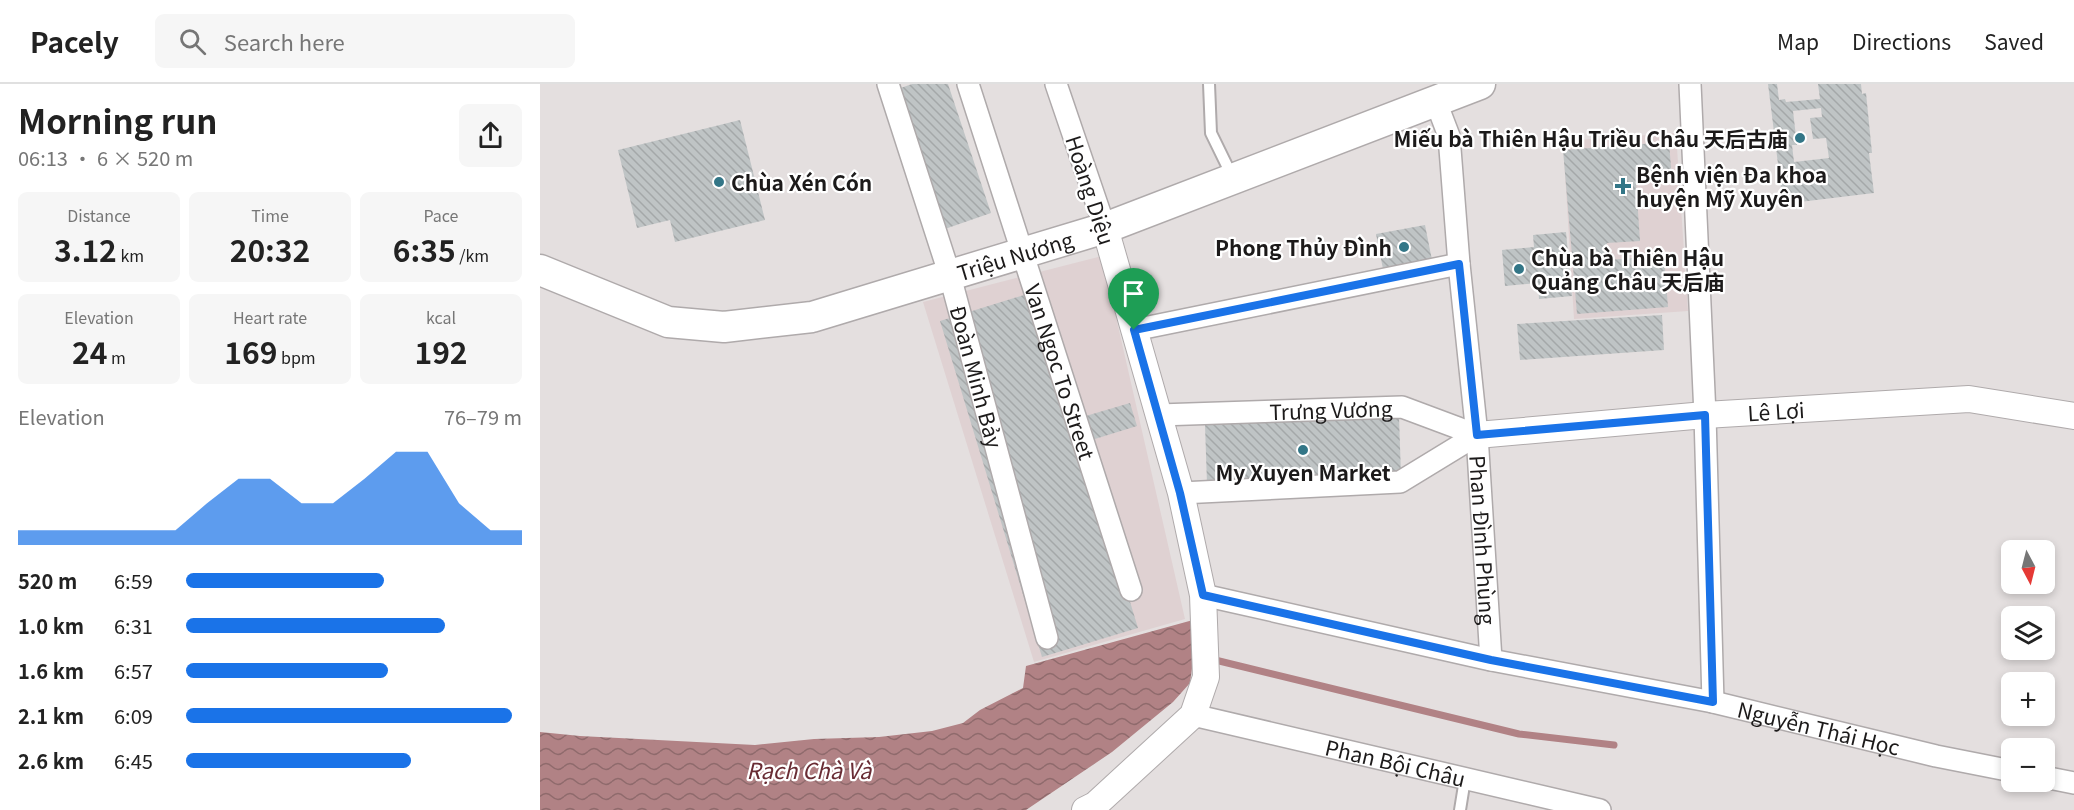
<!DOCTYPE html>
<meta charset="utf-8">
<style>
:root{--surface:#fff;--page:#f6f6f6;--text:#222;--muted:#767676;--line:#e0e0e0;--accent:#1a73e8}
body{margin:0;font-family:Georgia,"Noto Sans SC",serif;background:var(--page);color:var(--text);height:100vh;display:flex;flex-direction:column;font-size:22px;white-space:nowrap}
*{box-sizing:border-box;margin:0}
p{font-size:20px;color:var(--muted)}
.icon{flex:none;width:33px;height:33px;fill:none;stroke:currentColor;stroke-width:2;stroke-linecap:round;stroke-linejoin:round}
.map{position:relative;flex:1;overflow:hidden}
.panel{display:flex;flex-direction:column;background:var(--surface);width:540px}
.panel>*{flex:none}
.needle{width:39px;rotate:173deg}
.buttons{position:absolute;left:1461px;top:456px;display:grid;gap:12px}
.buttons a{display:grid;place-items:center;width:54px;height:54px;border-radius:9px;background:var(--surface);box-shadow:0 3px 9px #0003;font-size:30px}
.pin{position:absolute;display:grid;place-items:center;width:51px;height:51px;color:#fff;margin:-62px -26px;border-radius:50% 50% 50% 0;rotate:-45deg;box-shadow:0 0 6px #0007}
.pin .icon{rotate:45deg}
.round{display:grid;place-items:center;flex:none;width:63px;height:63px;border-radius:9px;background:var(--page)}
.overview{display:flex;align-items:center;justify-content:space-between;height:102px;padding:0 18px}
h1{font-size:33px;font-weight:700;line-height:45px}
.metrics{display:grid;grid-template-columns:repeat(3,1fr);gap:9px;height:102px;padding:6px 18px}
.metrics div{display:grid;align-content:center;border-radius:9px;background:var(--page);text-align:center}
.metrics b{font-size:30px;font-weight:700}
.metrics small{font-size:16px;font-weight:400}
.metrics p{font-size:16px}
.chart{height:168px;padding:12px 18px}
.chart p{display:flex;justify-content:space-between}
.chart svg{width:100%;height:108px;margin-top:6px;fill:var(--accent);opacity:.7}
ul{padding:0 18px;list-style:none;font-size:20px}
li{display:grid;grid-template-columns:96px 72px 1fr;align-items:center;height:45px}
li i{height:15px;border-radius:8px;background:var(--accent)}
header{display:flex;align-items:center;gap:36px;box-sizing:border-box;height:84px;padding:0 30px;background:var(--surface);border-bottom:2px solid var(--line)}
header strong{font-size:28px}
nav{display:flex;gap:33px;margin-inline-start:auto;font-size:21px}
.search{width:420px;height:54px;background:var(--page);display:flex;align-items:center;gap:15px;box-sizing:border-box;padding:0 21px;border-radius:9px;color:var(--muted);font-size:22px}
main{display:flex;flex:1;min-height:0}
.map>svg:first-child{display:block}
</style>
<header>
<strong>Pacely</strong>
<div class="search"><svg class="icon" aria-label="search" viewBox="0 0 24 24"><circle cx="10" cy="10" r="6"/><path d="M15 15l6 6"/></svg>Search here</div>
<nav><a>Map</a><a>Directions</a><a>Saved</a></nav>
</header>
<main>
<section class="panel">
<div class="overview"><div><h1>Morning run</h1><p>06:13 · 6 × 520 m</p></div><a class="round"><svg class="icon" aria-label="share" viewBox="0 0 24 24"><path d="M12 15V3M7 8l5-5 5 5M5 13v7h14v-7"/></svg></a></div>
<div class="metrics">
<div><p>Distance</p><b>3.12<small> km</small></b></div>
<div><p>Time</p><b>20:32</b></div>
<div><p>Pace</p><b>6:35<small> /km</small></b></div>
</div>
<div class="metrics">
<div><p>Elevation</p><b>24<small> m</small></b></div>
<div><p>Heart rate</p><b>169<small> bpm</small></b></div>
<div><p>kcal</p><b>192</b></div>
</div>
<div class="chart"><p><span>Elevation</span>76–79 m</p>
<svg viewBox="0 0 160 44" preserveAspectRatio="none"><path d="M0 44V38L10 38L20 38L30 38L40 38L50 38L60 27L70 17L80 17L90 27L100 27L110 17L120 6L130 6L140 27L150 38L160 38V44z"/></svg>
</div>
<ul>
<li><b>520 m</b>6:59<i style="width:59%"></i></li>
<li><b>1.0 km</b>6:31<i style="width:77%"></i></li>
<li><b>1.6 km</b>6:57<i style="width:60%"></i></li>
<li><b>2.1 km</b>6:09<i style="width:97%"></i></li>
<li><b>2.6 km</b>6:45<i style="width:67%"></i></li>
</ul>
</section>
<div class="map">
<svg width="1534" height="726" viewBox="0 0 1534 726">
<defs>
<pattern id="water-waves" width="16" height="10" patternUnits="userSpaceOnUse" patternTransform="scale(1.5)"><rect width="16" height="10" fill="#b18285"/><path d="M0 5q4-4 8 0t8 0" fill="none" stroke="#8f6a6c"/></pattern>
<pattern id="building-back-hatch" width="6" height="6" patternUnits="userSpaceOnUse" patternTransform="scale(1.5)"><rect width="6" height="6" fill="#bfc4c5"/><path d="M-1 5l2 2M0 0l6 6M5-1l2 2" fill="none" stroke="#a4a8a9"/></pattern>
</defs>
<rect width="100%" height="100%" fill="#e4dfdf"/>
<!-- built -->
<path fill="#dfd1d2" d="M1136,49L1148,227L1034,235L1023,57Z
M562,172L645,535L494,578L383,218Z"/>
<!-- water -->
<path fill="url(#water-waves)" d="M653,536L654,570L650,599L633,618L572,668L486,726H0V648L40,652L215,661L274,655L339,653L392,647L423,639L440,626L483,604L486,582Z"/>
<g fill="none" stroke-linecap="round" stroke-linejoin="round">
<!-- stream -->
<path stroke="#b18285" stroke-width="7" d="M671,575L979,650L1074,661"/>
</g>
<!-- building -->
<path fill="url(#building-back-hatch)" fill-rule="evenodd" d="M372,0H408L451,129L402,146L355,6Z
M1228,0H1237L1239,16L1245,15L1246,18L1280,15L1278,0H1321L1322,10L1326,9L1332,69H1329L1334,109L1243,120ZM1281,24L1282,33L1270,34L1273,55L1286,54L1289,74L1254,78L1252,61H1257L1253,27Z
M200,36L225,136L135,158L130,136L97,144L78,66Z
M1129,58L1132,96L1096,99L1100,157L1067,159V176L1124,172L1128,223L1037,230L1023,66Z
M885,141L892,176L843,185L836,150Z
M1026,148L1032,212L999,215L998,199L965,202L962,166L994,163L993,151Z
M500,206L539,334L590,319L597,342L542,359L598,544L502,573L400,237Z
M1122,231L1124,266L980,276L977,240Z
M859,333L861,391L667,400L665,341Z"/>
<g fill="none" stroke-linecap="round" stroke-linejoin="round">
<!-- service casing -->
<g stroke="#afaaab" stroke-width="14">
<path id="service" d="M669,0L671,49L692,92
M920,726L925,695"/>
</g>
<!-- minor casing -->
<g stroke="#afaaab" stroke-width="24">
<g id="minor">
<path id="s1" d="M348,0L410,192L507,554"/>
<path id="s2" d="M428,0L591,506"/>
<path d="M516,0L565,144"/>
<path d="M1150,0L1165,331L1173,618"/>
<path id="s3" d="M896,18L909,52L919,180L937,351L951,576"/>
<path d="M594,246L919,180"/>
<path id="s4" d="M619,331L862,323L937,351"/>
<path d="M641,409L860,398L937,351"/>
<path id="s5" d="M663,511L951,576L1173,618L1396,672L1472,687"/>
<path id="s6" d="M653,631L1060,726"/>
<path d="M1504,693L1534,699"/>
</g>
</g>
<!-- tertiary casing -->
<g stroke="#afaaab" stroke-width="28">
<g id="tertiary">
<path id="s7" d="M937,351L1165,331L1429,315L1534,332"/>
<path d="M545,726L555,721L653,631L666,593L663,511L641,409L565,144"/>
</g>
</g>
<!-- secondary casing -->
<g stroke="#afaaab" stroke-width="33">
<g id="secondary">
<path id="s8" d="M0,186L128,238L184,243L272,233L565,144L940,0"/>
</g>
</g>
<!-- service -->
<use href="#service" stroke="#fff" stroke-width="10"/>
<!-- minor -->
<use href="#minor" stroke="#fff" stroke-width="21"/>
<!-- tertiary -->
<use href="#tertiary" stroke="#fff" stroke-width="26"/>
<!-- secondary -->
<use href="#secondary" stroke="#fff" stroke-width="30"/>
</g>
<g fill="none" stroke-linecap="round" stroke-linejoin="round">
<!-- route casing -->
<g stroke="#fff" stroke-width="12">
<path id="route" d="M919,180L937,351L1165,331L1173,618L951,576L663,511L640,409L594,246Z"/>
</g>
<!-- route -->
<use href="#route" stroke="#1a73e8" stroke-width="8"/>
</g>
<!-- markers -->
<g fill="#337687" stroke="#fff" stroke-width="2">
<circle cx="1260" cy="54" r="6"/>
<circle cx="179" cy="98" r="6"/>
<path d="M1080 93h6v6h6v6h-6v6h-6v-6h-6v-6h6z"/>
<circle cx="864" cy="163" r="6"/>
<circle cx="979" cy="185" r="6"/>
<circle cx="763" cy="366" r="6"/>
</g>
<g text-anchor="middle" dominant-baseline="central" stroke-width="4.5" stroke-linejoin="round" paint-order="stroke">
<!-- poi labels -->
<g font-size="21" font-weight="bold" fill="#1c1a1a" stroke="#fff" text-anchor="start">
<text x="1248" y="54" text-anchor="end">Miếu bà Thiên Hậu Triều Châu 天后古庙</text>
<text x="1096" y="90">Bệnh viện Đa khoa<tspan x="1096" dy="24">huyện Mỹ Xuyên</tspan></text>
<text x="191" y="98">Chùa Xén Cón</text>
<text x="852" y="163" text-anchor="end">Phong Thủy Đình</text>
<text x="991" y="173">Chùa bà Thiên Hậu<tspan x="991" dy="24">Quảng Châu 天后庙</tspan></text>
<text x="763" y="388" text-anchor="middle">My Xuyen Market</text>
</g>
<!-- street labels -->
<g font-size="21" fill="#1c1a1a" stroke="#fff">
<text transform="translate(551 106) rotate(72)">Hoàng Diệu</text>
<text stroke="none"><textPath href="#s8" startOffset="495">Triệu Nương</textPath></text>
<text stroke="none"><textPath href="#s2" startOffset="302">Van Ngoc To Street</textPath></text>
<text stroke="none"><textPath href="#s1" startOffset="306">Đoàn Minh Bảy</textPath></text>
<text stroke="none"><textPath href="#s4" startOffset="172">Trưng Vương</textPath></text>
<text stroke="none"><textPath href="#s7" startOffset="300">Lê Lợi</textPath></text>
<text stroke="none"><textPath href="#s3" startOffset="442">Phan Đình Phùng</textPath></text>
<text stroke="none"><textPath href="#s5" startOffset="630">Nguyễn Thái Học</textPath></text>
<text stroke="none"><textPath href="#s6" startOffset="208">Phan Bội Châu</textPath></text>
</g>
<!-- water labels -->
<g font-size="22" font-style="italic" fill="#692c34" stroke="#fff">
<text x="269" y="685">Rạch Chà Và</text>
</g>
</g>
</svg>
<div class="buttons">
<a><svg class="needle" viewBox="-14 -14 28 28"><path d="M0-13l5 13h-10z" fill="#e53935"/><path d="M0 13l5-13h-10z" fill="#767676"/></svg></a>
<a><svg class="icon" aria-label="layers" viewBox="0 0 24 24"><path d="M12 4l9 5-9 5-9-5zM3 14l9 5 9-5"/></svg></a>
<a>+</a>
<a>−</a>
</div>
<div class="pin" style="left:594px;top:246px;background:#1e9e55"><svg class="icon" aria-label="arrive" viewBox="0 0 24 24"><path d="M6 21V4h12l-3 4 3 4H6"/></svg></div>
</div>
</main>
